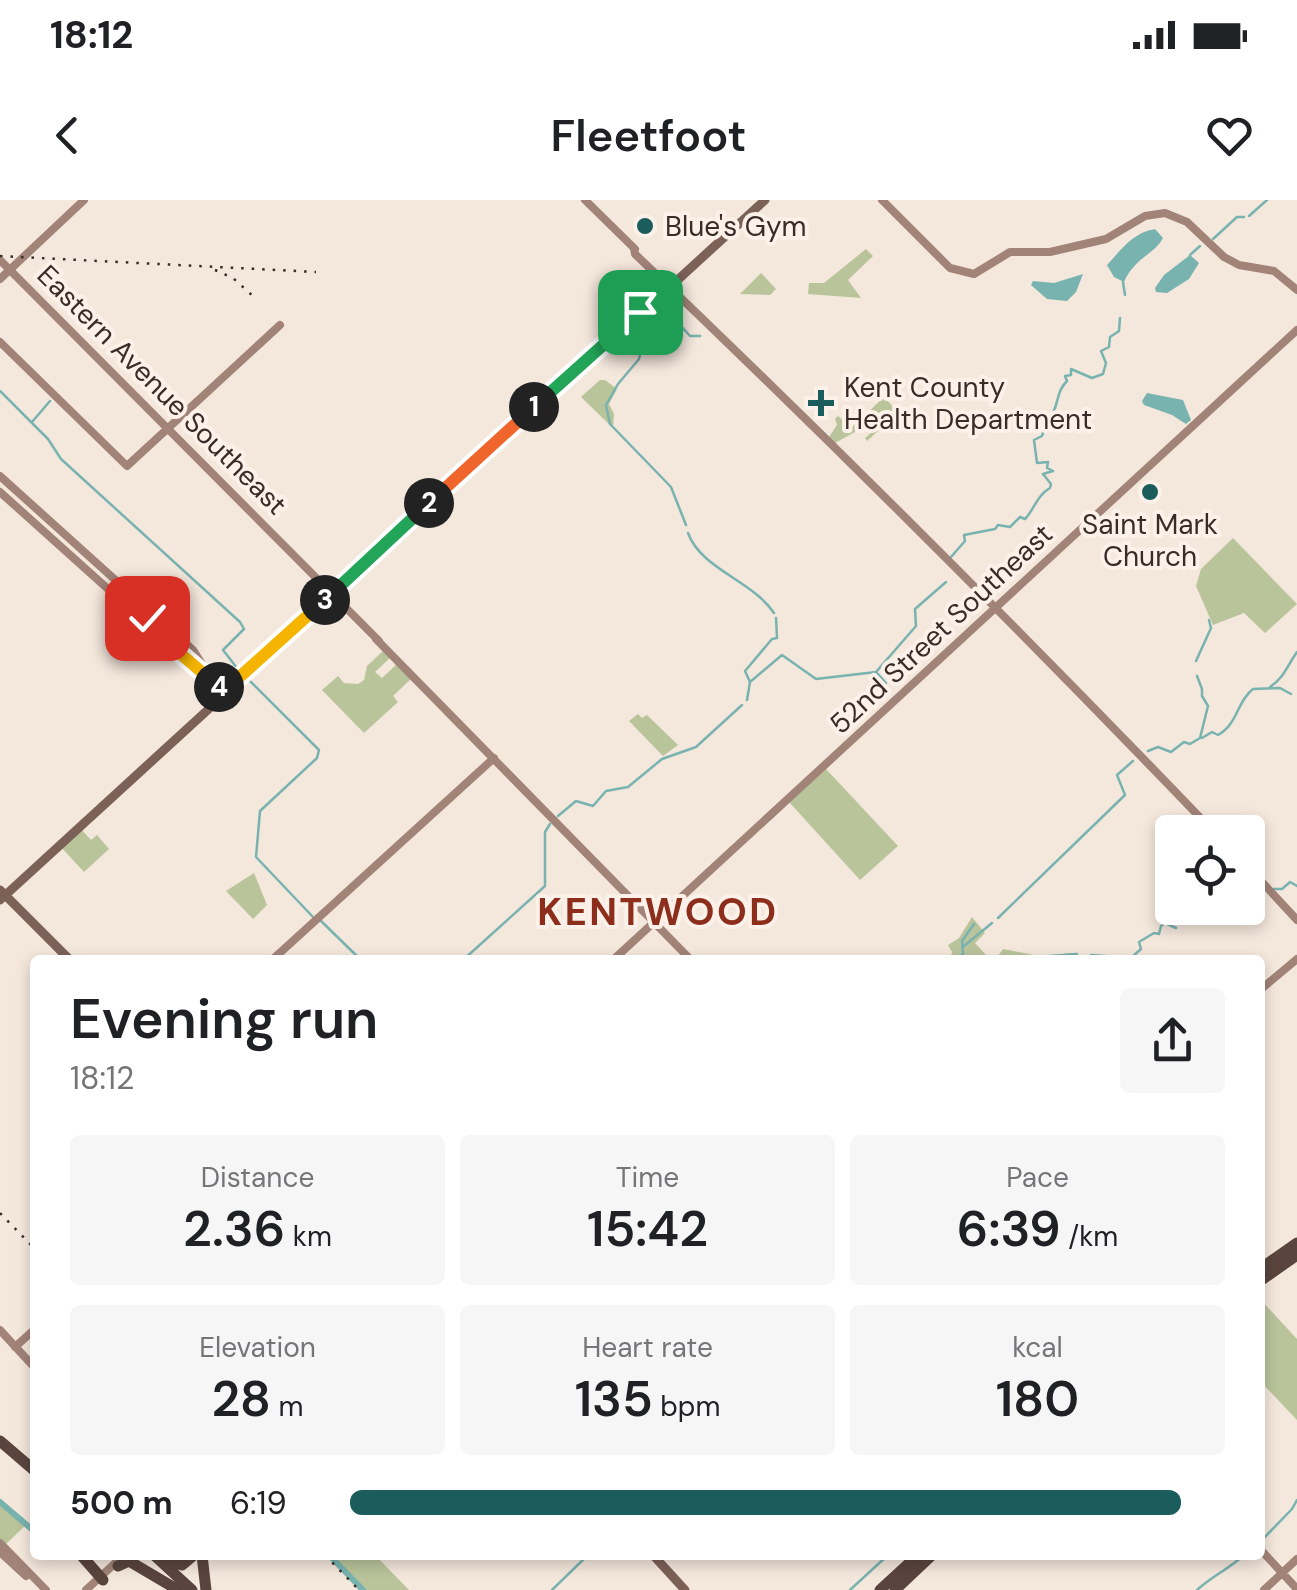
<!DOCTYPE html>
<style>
:root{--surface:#fff;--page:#f6f6f6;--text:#202124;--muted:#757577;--accent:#1b5d5c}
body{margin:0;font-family:"DM Sans",sans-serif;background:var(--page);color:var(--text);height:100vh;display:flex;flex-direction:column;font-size:38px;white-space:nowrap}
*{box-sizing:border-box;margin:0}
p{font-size:32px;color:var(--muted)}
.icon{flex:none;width:55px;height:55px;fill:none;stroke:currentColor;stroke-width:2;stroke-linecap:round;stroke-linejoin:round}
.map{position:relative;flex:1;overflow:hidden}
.side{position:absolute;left:30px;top:755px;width:1235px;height:605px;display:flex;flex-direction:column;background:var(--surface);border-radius:10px;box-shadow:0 5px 15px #0003}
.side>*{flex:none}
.controls{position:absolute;left:1155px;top:615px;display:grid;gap:20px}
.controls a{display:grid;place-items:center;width:110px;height:110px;border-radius:10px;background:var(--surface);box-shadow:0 5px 15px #0003;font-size:50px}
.pin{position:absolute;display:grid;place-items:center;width:85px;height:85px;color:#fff;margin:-42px;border-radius:20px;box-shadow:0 5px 15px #0006}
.km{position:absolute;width:50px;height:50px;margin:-25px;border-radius:50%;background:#222;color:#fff;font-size:28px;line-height:50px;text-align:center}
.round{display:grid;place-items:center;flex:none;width:105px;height:105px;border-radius:10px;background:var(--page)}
.summary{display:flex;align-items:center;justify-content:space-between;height:170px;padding:0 40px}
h1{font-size:55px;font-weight:600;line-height:75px}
.stats{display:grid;grid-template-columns:repeat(3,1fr);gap:15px;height:170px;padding:10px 40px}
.stats div{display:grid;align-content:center;border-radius:10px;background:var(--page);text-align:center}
.stats b{font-size:50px;font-weight:600}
.stats small{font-size:28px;font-weight:400}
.stats p{font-size:28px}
ul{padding:0 40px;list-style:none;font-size:32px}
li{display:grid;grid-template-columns:160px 120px 1fr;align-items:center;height:75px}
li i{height:25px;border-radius:12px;background:var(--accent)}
.status{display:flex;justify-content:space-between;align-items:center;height:70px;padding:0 50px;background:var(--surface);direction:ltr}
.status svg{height:28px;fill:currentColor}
header{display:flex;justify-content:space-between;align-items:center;height:130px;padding:0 40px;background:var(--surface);font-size:45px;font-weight:600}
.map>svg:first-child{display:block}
</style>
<div class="status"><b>18:12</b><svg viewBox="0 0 49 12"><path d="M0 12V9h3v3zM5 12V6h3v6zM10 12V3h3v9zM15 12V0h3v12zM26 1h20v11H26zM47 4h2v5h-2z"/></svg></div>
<header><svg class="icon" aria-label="back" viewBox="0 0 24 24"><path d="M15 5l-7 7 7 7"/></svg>Fleetfoot<svg class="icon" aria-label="heart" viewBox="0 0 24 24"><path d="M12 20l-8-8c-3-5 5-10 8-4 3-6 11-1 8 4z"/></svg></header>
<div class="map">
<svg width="1297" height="1390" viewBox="0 0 1297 1390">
<rect width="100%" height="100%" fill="#f4e7dc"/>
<!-- green -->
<path fill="#b9c49b" d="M866,49L873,56L848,80L861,98L808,94L809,83H824Z
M761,73L776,89L770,95L740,94Z
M600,180H605L617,189L609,204L614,214L613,228L581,197Z
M899,183L902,184L887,200L898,213L867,241L865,238L872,232L866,226L835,243L829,237L837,225L835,219L838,216L852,227Z
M1233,338L1297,404L1265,433L1244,413L1213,425L1196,386L1201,369Z
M384,450L391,457L375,472L382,478L397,464L412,478L393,496L398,502L364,533L322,490L338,476L344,483L358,484L364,480L367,466Z
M638,514L642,518L647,515L678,545L663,556L629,521Z
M826,569L898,646L860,680L789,602Z
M80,628L91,640L97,635L109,649L84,672L60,646Z
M254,673L267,705L253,719L226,691Z
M972,717L985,733L975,743L986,755L998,756L1003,749L1039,756L1071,753V758L950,760L952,752L948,745L959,738Z
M1260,1099L1297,1139V1220L1260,1181Z
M0,1300L28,1323L6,1344L0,1339Z
M329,1355H375L409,1390H363Z"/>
<!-- water -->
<path fill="#79b3b0" d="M1155,29L1163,38C1154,55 1135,57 1124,82L1114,77L1107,65C1122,49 1132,33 1155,29Z
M1190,55L1199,63L1189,79L1167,93L1156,92L1155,88L1164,75Z
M1083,74L1076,92L1067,101L1047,99L1031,85L1033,81L1054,83Z
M1147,193L1183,200L1191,220L1186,224L1172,215L1144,205L1142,201Z"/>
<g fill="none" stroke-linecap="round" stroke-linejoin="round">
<!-- stream -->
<path stroke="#79b3b0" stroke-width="2.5" d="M1249,16L1267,0
M1213,39L1237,17H1244
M1190,55L1200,46
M1123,82L1125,95
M677,122L673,116L649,115L639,159L618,184L606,205L610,224L671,287L686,325
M681,126L690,136H700
M0,191L48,239L61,259L240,422L244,429L223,450L237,468
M32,222L50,201
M688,333C701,369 753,381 774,413
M951,357L965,341L964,335L995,329L998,325L1010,327L1020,317L1025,319C1034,310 1037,295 1050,288L1051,284L1043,274L1053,271L1047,268L1048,262L1037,263L1034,240L1042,236C1045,225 1050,221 1053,213C1059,200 1057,191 1067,181L1065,176L1071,175V169L1092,178L1103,174L1106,163L1101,151L1109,147L1110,137L1119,131L1120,118
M1196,461L1211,428L1209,420
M877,473L886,483
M249,480L319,550L317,558L260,611L256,657L313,717
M750,482L782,455L816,479L876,472L916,426L915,409L946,382
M1270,487C1284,478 1288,464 1297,452
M747,500L750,482L745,471L772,439L777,438L776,418
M1202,538L1212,532L1218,535C1238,524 1237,501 1253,489L1280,488L1291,494
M1148,551L1158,547L1171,552L1184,542L1190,544L1200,538L1208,506L1202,496V489L1197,476
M558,616L576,601L593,606L606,591L628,587L662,559L696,547L742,505
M1273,689H1282L1290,682L1297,686
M1248,696L1264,695
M1217,708H1231
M1198,714L1206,708
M998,718L1125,595L1117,575L1133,561
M321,721L361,760
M964,746L992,723
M1091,755L1131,758L1141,749L1139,742L1154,733L1159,734L1161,726L1165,723L1176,728
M463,760L545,686V632L550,624
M959,760L963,753L962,741L974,724
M962,760L969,757L976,760
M985,760H994
M1006,760C1030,757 1053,756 1077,754
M1260,1342L1292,1309L1297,1300
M552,1390L588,1355
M850,1390L888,1355
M1197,1390C1212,1376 1229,1369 1244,1355"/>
<!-- river -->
<path stroke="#79b3b0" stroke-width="6" d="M0,1302L35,1332
M329,1355L363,1390"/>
<!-- secondary -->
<path stroke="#a18378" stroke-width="8" d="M585,0L635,49
M882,0L950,68L974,74L1010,52H1050L1106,39L1145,16L1165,13L1187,22L1224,57L1239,65L1274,71L1297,90
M634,49L635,54C832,242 1025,435 1214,632
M0,60L379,441
M0,79L84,0
M0,142L127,266L280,125
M0,276L193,450L207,472
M0,292L226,495
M376,439L691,760
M1248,667L1297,720
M272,760L494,558
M613,760L1297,130
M1260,790L1297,759
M0,1130L35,1168
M15,1147L35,1129
M0,1343L46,1390
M1260,1349L1297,1389
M0,1352L26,1376
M86,1390L124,1355
M1264,1390L1297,1359"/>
<!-- primary -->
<path stroke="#7c6158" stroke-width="9" d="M0,690L70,760
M0,700L765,0
M653,1355L685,1390"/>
<!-- highway -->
<path stroke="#5a453e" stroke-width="11" d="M1260,1069L1297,1043
M1260,1081L1297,1055
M0,1241L35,1271
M81,1355L103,1380
M154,1355L192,1390
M202,1355L206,1390
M164,1360L182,1365L194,1355
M118,1366L129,1361L178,1390
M880,1390L918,1355
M895,1390L932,1355"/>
<!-- rail -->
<path stroke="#392c28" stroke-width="2.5" stroke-dasharray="2.5 8" stroke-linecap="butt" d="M0,56L316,72
M215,70L233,78L255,98
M0,1013L35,1049
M325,1355L359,1390"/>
</g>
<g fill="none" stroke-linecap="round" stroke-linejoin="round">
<!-- split-1 casing -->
<g stroke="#fff" stroke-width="20">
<path id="split-1" d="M534,207L640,112"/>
</g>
<!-- split-2 casing -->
<g stroke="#fff" stroke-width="20">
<path id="split-2" d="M429,303L534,207"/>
</g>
<!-- split-3 casing -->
<g stroke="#fff" stroke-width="20">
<path id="split-3" d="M325,400L429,303"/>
</g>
<!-- split-4 casing -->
<g stroke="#fff" stroke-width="20">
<path id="split-4" d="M219,487L224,491L325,400"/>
</g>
<!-- split-5 casing -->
<g stroke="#fff" stroke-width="20">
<path id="split-5" d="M147,418L146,424L219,487"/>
</g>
<!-- split-1 -->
<use href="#split-1" stroke="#22a559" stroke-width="12"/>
<!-- split-2 -->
<use href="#split-2" stroke="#f0652b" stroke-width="12"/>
<!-- split-3 -->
<use href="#split-3" stroke="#22a559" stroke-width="12"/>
<!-- split-4 -->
<use href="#split-4" stroke="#f5b400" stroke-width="12"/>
<!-- split-5 -->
<use href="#split-5" stroke="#f5b400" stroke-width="12"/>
</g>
<!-- markers -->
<g fill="#1b5d5c" stroke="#fbf1e9" stroke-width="4">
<circle cx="645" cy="26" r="10"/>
<path d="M816 188h10v10h10v10h-10v10h-10v-10h-10v-10h10z"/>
<circle cx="1150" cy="292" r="10"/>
</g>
<g text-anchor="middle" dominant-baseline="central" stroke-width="8" stroke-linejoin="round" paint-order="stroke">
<!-- poi labels -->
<g font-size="28" fill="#392c28" stroke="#fbf1e9" text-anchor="start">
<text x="665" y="26">Blue's Gym</text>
<text x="844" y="187">Kent County<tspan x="844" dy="32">Health Department</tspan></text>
<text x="1150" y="324" text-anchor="middle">Saint Mark<tspan x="1150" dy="32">Church</tspan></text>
</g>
<!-- street labels -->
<g font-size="28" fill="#392c28" stroke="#fbf1e9">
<text transform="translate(162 190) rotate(45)">Eastern Avenue Southeast</text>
<text transform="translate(941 429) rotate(-43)">52nd Street Southeast</text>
</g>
<!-- district labels -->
<g font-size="38" font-weight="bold" letter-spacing="2.5" fill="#8d2d1c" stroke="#fbf1e9">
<text x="658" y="712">KENTWOOD</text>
</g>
</g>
</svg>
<div class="controls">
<a><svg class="icon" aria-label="locate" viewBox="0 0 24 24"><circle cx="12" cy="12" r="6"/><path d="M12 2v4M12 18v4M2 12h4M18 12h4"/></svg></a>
</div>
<div class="pin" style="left:640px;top:112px;background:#1e9e55"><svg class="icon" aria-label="arrive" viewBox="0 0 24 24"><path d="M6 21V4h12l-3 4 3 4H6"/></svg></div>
<div class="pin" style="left:147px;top:418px;background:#d93025"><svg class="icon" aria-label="check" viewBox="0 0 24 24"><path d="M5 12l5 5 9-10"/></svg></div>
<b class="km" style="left:534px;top:207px">1</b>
<b class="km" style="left:429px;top:303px">2</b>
<b class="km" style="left:325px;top:400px">3</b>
<b class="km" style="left:219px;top:487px">4</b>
<section class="side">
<div class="summary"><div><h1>Evening run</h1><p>18:12</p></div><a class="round"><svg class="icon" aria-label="share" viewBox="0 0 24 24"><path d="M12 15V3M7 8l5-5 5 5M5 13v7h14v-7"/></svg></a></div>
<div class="stats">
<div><p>Distance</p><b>2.36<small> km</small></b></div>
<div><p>Time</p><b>15:42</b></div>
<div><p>Pace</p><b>6:39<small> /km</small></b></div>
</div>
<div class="stats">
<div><p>Elevation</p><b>28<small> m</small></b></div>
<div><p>Heart rate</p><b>135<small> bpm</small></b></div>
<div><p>kcal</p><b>180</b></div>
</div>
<ul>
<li><b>500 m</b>6:19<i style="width:95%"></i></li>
</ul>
</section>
</div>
